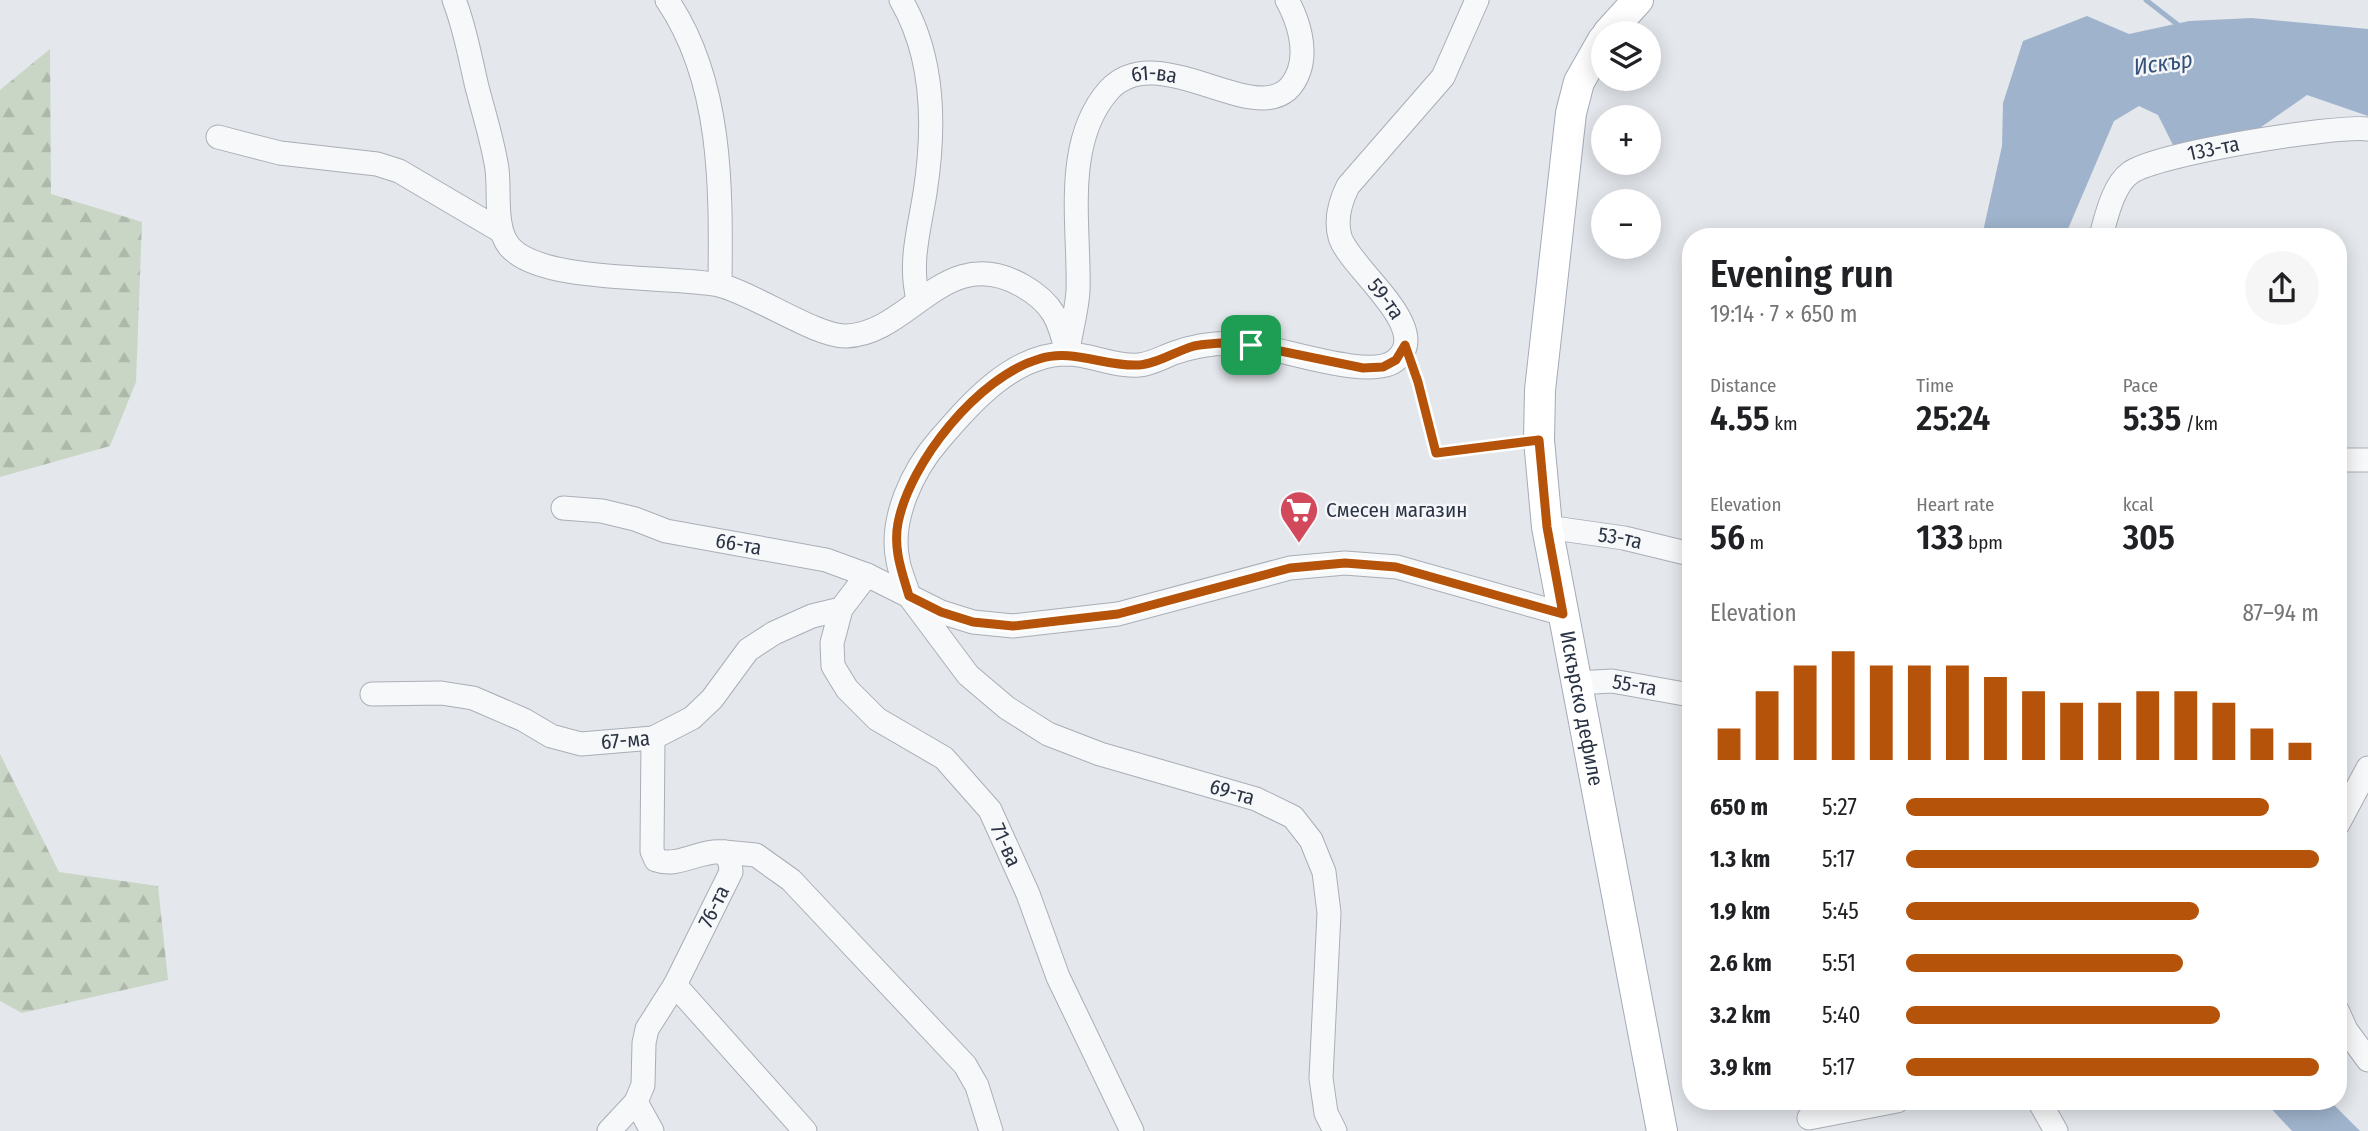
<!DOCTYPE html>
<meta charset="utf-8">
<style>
:root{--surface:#fff;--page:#f6f6f6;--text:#202124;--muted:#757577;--accent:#b45309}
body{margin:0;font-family:"Fira Sans Condensed",sans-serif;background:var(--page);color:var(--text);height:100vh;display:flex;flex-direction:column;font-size:26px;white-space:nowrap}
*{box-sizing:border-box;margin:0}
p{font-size:23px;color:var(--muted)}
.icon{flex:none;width:38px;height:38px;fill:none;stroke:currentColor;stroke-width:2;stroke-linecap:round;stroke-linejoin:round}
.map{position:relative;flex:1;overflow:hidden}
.drawer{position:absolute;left:1682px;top:228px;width:665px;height:882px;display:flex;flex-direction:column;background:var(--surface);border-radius:28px;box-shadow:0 4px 18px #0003}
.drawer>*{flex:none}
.controls{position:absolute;left:1591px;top:21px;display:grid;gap:14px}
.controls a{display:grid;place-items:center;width:70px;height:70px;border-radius:50%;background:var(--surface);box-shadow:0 4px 18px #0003;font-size:35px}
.pin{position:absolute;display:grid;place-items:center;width:60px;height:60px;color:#fff;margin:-30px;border-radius:14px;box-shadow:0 4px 10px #0006}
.round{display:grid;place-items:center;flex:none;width:74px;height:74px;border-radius:37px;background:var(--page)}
.summary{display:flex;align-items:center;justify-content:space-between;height:119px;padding:0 28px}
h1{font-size:38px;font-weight:600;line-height:52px}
.metrics{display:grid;grid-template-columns:repeat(3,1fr);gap:10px;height:119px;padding:7px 28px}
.metrics div{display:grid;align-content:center}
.metrics b{font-size:35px;font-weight:600}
.metrics small{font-size:19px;font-weight:400}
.metrics p{font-size:19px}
.chart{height:196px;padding:14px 28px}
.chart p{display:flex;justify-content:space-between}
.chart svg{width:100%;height:126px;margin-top:7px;stroke:var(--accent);stroke-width:6}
ul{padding:0 28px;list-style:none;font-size:23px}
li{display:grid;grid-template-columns:112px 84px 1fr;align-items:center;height:52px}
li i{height:18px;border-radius:9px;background:var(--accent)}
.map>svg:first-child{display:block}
</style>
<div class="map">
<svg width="2368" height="1131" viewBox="0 0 2368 1131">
<defs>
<pattern id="forest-firs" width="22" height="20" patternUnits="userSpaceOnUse" patternTransform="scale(1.75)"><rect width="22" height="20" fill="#c9d6c5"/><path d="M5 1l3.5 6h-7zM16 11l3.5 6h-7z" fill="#adb8ab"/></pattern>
</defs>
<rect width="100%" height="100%" fill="#e4e7ec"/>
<!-- forest -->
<path fill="url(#forest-firs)" d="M50,49L51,194L142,222L136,382L110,446L0,477V90Z
M0,754L59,872L158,886L168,980L22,1013L0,1001Z"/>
<!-- water -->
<path fill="#9fb4cc" d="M2087,16L2129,34L2189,21L2252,18L2368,29V116L2307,95L2254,132L2175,149L2158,115L2139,106L2114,121L2065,236H1982L2002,146L2003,103L2023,41Z
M2264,1101H2330L2360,1131H2292Z"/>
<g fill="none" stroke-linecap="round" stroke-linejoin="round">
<!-- stream -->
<path stroke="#9fb4cc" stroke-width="5" d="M2146,0L2182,28"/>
<!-- minor casing -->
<g stroke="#a9aeb7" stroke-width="25">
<g id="minor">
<path d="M454,0C465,27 470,58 477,87C484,114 493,142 497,169C500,192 494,227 509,246C540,284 670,275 719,285C753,293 817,337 846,336C911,334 945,241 1023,286C1053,303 1060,321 1067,354"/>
<path d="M667,0C723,82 721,190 720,285"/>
<path d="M901,0C935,58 935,128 925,193C919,230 909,263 918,299"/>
<path id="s1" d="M1477,0L1443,77L1348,186C1340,202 1335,219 1340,237C1350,269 1434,328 1396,360C1372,381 1284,349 1252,345C1225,341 1200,344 1174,353C1163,357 1151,364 1139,365C1114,367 1091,354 1067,354C1013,354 971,403 939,440C913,470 889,519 898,561C900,573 906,585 909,596L941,612L973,622L1013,626L1118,614L1290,568L1345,563L1397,567L1563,614"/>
<path d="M218,137L280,153L377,164L399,171L501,231"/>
<path id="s2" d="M2101,236C2106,218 2113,185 2130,173C2155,154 2334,125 2368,129"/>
<path id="s3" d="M1069,344C1072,327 1077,308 1078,291C1080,227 1062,143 1109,90C1162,32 1272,147 1299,71C1307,48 1298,20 1287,0"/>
<path d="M2338,460H2368"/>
<path id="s4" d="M563,508L602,511L635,519L666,531L826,560L867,575L909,596L968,675L1007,708L1048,734L1100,754L1256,799L1293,817L1311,840L1324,872L1329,913L1321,1078L1326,1113L1335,1131"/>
<path id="s5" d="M1547,527L1624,538L1690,554"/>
<path id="s6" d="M841,609L832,643L833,666L847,689L877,719L944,758L990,810L1028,894L1058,977L1132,1131"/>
<path id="s7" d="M1577,683L1612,681L1690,695"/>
<path id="s8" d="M372,694L441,693L473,698L524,720L551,736L581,744L653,738L692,718L712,699L748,650L774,633L812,616L841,609L867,575"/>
<path d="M2338,824L2368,768"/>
<path d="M724,852L756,855L791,880L965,1065L977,1086L991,1131"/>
<path d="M675,985L805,1131"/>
<path d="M2338,1012L2346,1030L2368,1060"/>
<path d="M2039,1101L2056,1131"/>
<path d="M636,1102L652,1131"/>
<path d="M1809,1118L1897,1101"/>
<path id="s9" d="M609,1131L636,1102L643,1085L644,1043L647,1029L675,985L731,872L730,862L724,852C700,849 679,868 656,860L652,851L653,738"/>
</g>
</g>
<!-- major casing -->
<g stroke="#a3abb8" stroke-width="32">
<g id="major">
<path d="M1608,33L1638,0"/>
<path id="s10" d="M1603,40L1579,82L1571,113L1540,390L1539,440L1547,527L1662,1131"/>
</g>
</g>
<!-- path -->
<path stroke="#c2c5cb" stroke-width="3.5" stroke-dasharray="5 5" stroke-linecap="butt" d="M1414,370L1436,453L1517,443"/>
<!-- minor -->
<use href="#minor" stroke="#f7f8fa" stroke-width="23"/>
<!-- major -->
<use href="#major" stroke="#fff" stroke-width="30"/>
</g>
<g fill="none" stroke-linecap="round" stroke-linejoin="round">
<!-- route casing -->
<g stroke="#fff" stroke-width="14">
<path id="route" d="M1221,343L1251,345L1363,368L1383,367L1396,360L1405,345L1418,382L1436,453L1539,440L1547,527L1563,614L1396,567L1345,563L1290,568L1118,614L1013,626L973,622L941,612L909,596C902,572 893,549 898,523C910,462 978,377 1039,359C1073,348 1104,367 1139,365C1157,364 1176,351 1194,346C1203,344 1212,344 1221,343Z"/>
</g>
<!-- route -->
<use href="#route" stroke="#b45309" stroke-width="9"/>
</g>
<!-- icons -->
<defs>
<g id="supermarket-pin" transform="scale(2.0125)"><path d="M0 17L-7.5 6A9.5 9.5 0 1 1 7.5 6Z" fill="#d1495b" stroke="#f4f6f9"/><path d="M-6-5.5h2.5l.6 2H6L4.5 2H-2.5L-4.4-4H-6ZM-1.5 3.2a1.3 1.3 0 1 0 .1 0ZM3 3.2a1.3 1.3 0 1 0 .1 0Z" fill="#fff"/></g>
</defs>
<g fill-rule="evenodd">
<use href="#supermarket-pin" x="1299" y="510"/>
</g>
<g text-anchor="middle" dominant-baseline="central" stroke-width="5" stroke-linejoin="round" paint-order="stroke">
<!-- street labels -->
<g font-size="21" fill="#2b3445" stroke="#f4f6f9">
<text stroke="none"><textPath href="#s3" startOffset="312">61-ва</textPath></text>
<text stroke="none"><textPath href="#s2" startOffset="158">133-та</textPath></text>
<text stroke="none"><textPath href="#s1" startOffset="359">59-та</textPath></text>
<text stroke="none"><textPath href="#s5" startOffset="74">53-та</textPath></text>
<text stroke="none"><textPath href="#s4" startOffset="180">66-та</textPath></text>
<text stroke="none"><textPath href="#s7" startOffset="58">55-та</textPath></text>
<text stroke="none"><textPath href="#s10" startOffset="681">Искърско дефиле</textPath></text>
<text stroke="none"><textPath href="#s8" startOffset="264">67-ма</textPath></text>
<text stroke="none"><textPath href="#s4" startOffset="751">69-та</textPath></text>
<text stroke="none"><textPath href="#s6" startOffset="313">71-ва</textPath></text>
<text stroke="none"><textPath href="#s9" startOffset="254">76-та</textPath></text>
</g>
<!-- poi labels -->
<g font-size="21" fill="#2b3445" stroke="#f4f6f9" text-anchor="start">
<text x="1326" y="510">Смесен магазин</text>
</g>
<!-- water labels -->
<g font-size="23" font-style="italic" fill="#34527a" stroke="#f4f6f9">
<text transform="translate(2163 63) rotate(-8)">Искър</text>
</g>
</g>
</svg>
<div class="controls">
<a><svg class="icon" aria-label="layers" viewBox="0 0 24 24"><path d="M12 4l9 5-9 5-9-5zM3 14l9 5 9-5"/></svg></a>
<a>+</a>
<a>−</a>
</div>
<div class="pin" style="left:1251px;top:345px;background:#1e9e55"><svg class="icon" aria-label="arrive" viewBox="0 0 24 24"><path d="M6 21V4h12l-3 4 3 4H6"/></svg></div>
<section class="drawer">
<div class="summary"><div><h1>Evening run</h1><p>19:14 · 7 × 650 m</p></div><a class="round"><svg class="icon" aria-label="share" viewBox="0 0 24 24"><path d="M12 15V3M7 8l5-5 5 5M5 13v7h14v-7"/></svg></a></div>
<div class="metrics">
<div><p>Distance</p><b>4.55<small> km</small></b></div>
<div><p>Time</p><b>25:24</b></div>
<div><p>Pace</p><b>5:35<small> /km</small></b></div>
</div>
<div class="metrics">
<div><p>Elevation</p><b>56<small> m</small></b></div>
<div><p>Heart rate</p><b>133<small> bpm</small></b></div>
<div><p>kcal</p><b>305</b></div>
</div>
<div class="chart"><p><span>Elevation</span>87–94 m</p>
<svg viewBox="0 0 160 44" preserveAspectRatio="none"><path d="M5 44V33M15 44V20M25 44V11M35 44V6M45 44V11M55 44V11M65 44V11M75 44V15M85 44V20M95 44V24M105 44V24M115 44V20M125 44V20M135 44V24M145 44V33M155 44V38"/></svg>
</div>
<ul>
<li><b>650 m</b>5:27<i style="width:88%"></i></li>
<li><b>1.3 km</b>5:17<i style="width:100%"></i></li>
<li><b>1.9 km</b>5:45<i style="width:71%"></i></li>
<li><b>2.6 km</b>5:51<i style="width:67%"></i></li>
<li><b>3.2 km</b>5:40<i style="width:76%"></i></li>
<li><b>3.9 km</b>5:17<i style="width:100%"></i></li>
</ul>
</section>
</div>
